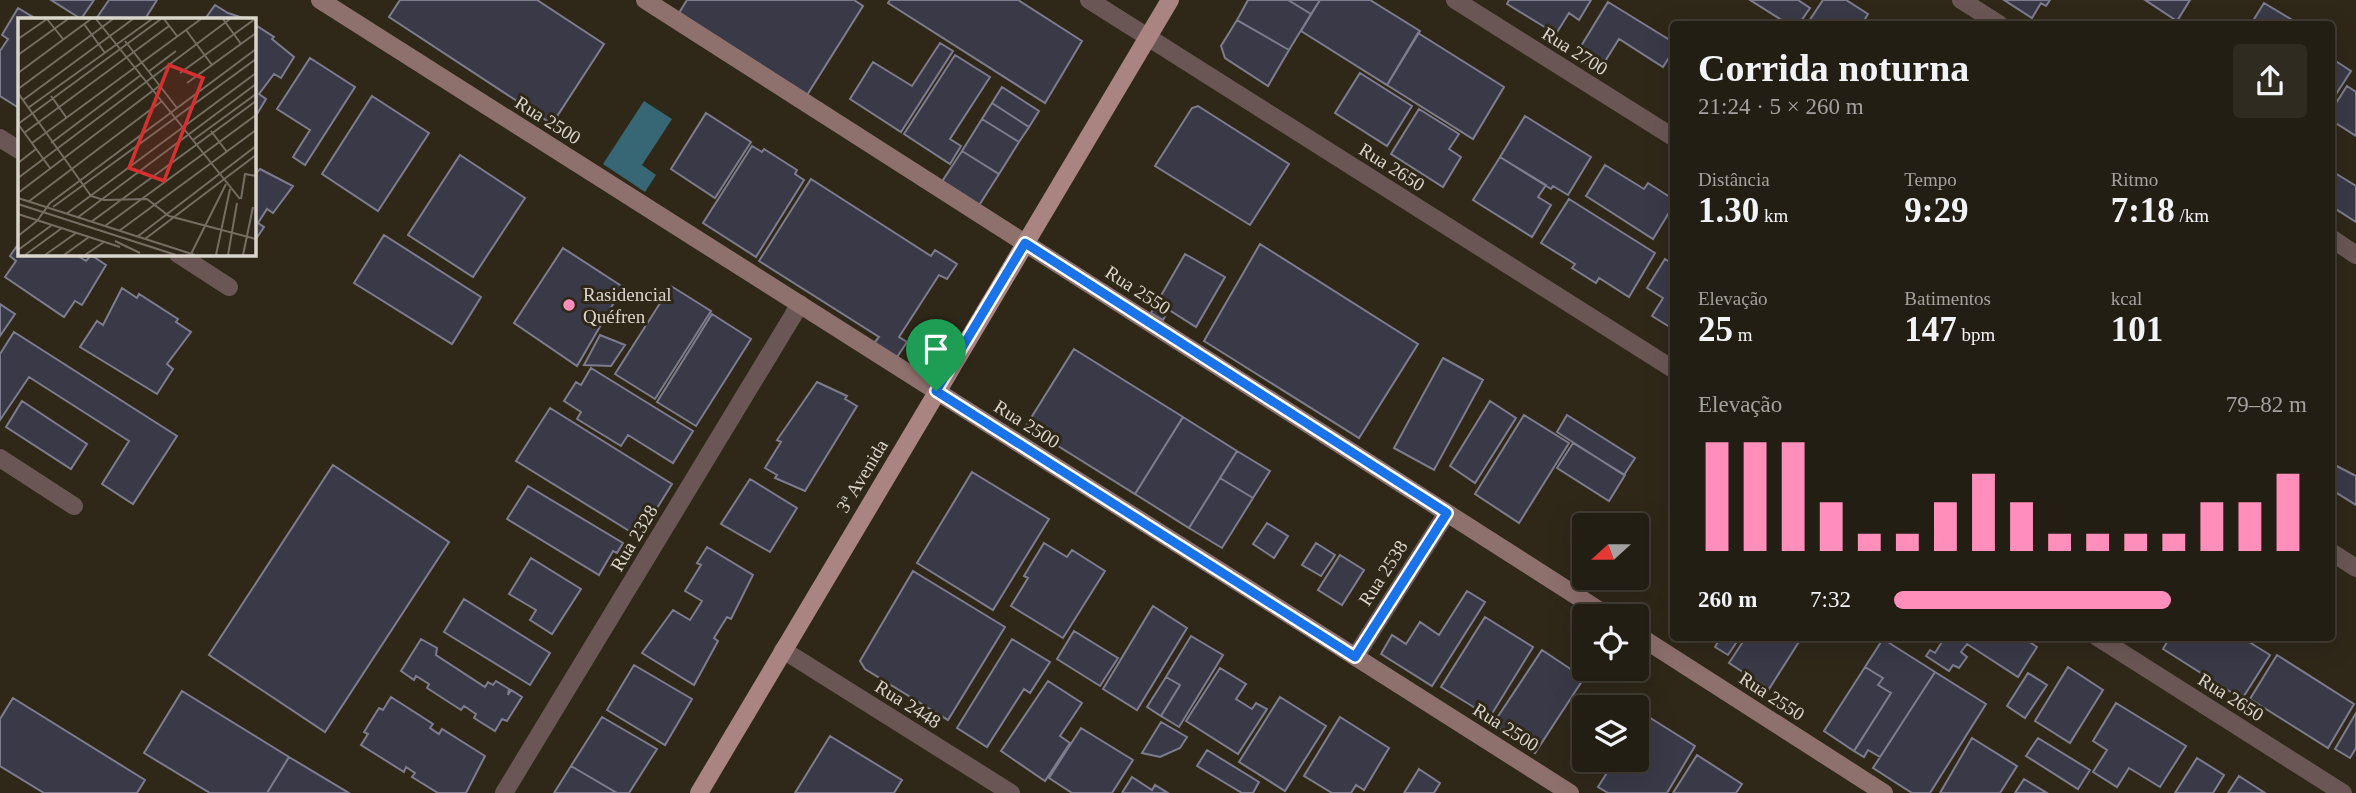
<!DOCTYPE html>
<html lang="pt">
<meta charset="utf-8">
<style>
:root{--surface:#231e13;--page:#2f2b21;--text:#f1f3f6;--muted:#a3a2a0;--line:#403c33;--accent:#ff8eba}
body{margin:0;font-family:"Times New Roman",serif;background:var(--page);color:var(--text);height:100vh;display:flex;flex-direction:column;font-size:26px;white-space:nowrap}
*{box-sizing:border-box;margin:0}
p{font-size:23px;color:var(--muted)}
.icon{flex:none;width:38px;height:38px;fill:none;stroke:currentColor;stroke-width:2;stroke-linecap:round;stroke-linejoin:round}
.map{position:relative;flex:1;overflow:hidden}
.details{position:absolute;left:1670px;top:21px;width:665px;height:620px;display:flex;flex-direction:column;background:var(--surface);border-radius:7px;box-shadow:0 7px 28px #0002,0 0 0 2px var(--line)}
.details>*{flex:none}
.needle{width:46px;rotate:249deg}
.fabs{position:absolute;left:1572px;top:513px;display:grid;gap:14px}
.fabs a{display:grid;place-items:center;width:77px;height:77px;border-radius:7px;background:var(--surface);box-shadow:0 7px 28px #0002,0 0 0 2px var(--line);font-size:35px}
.pin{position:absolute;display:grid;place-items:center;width:60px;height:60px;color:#fff;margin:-72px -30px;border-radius:50% 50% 50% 0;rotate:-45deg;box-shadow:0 0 7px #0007}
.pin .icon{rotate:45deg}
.round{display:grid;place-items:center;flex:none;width:74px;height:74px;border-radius:7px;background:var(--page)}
.head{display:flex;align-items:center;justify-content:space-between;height:119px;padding:0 28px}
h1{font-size:38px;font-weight:600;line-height:52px}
.stats{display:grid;grid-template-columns:repeat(3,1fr);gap:10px;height:119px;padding:7px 28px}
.stats div{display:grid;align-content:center}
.stats b{font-size:35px;font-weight:600}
.stats small{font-size:19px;font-weight:400}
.stats p{font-size:19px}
.chart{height:196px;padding:14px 28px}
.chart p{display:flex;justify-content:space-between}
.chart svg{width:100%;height:126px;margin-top:7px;stroke:var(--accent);stroke-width:6}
ul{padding:0 28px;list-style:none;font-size:23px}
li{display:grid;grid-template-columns:112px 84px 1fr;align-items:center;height:52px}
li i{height:18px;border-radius:9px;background:var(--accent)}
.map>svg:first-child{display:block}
</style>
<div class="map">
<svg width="2356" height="793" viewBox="0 0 2356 793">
<rect width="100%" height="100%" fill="#2f2819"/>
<!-- water -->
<path fill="#376774" d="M644,101L672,119L642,165L656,175L645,192L603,164Z"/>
<!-- building -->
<path fill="#3a3948" stroke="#7d7c8e" stroke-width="2" d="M51,0H94L81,19Z
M109,0H157L145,19H96Z
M400,0H537L604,44L552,124L389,17Z
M687,0H854L863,6L807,95L679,13Z
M890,0H1018L1082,41L1045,103L888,3Z
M1248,0H1288L1311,14L1289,50L1237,20Z
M1288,0H1320L1311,14Z
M1320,0H1370L1420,31L1387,85L1301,31Z
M1509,0H1591L1579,20L1569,13L1556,34L1507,4Z
M1750,0H1798L1810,8L1799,24H1788Z
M1823,0H1846L1868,14L1862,24H1807Z
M2004,0H2050L2046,6L2041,3L2032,18Z
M2145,0H2190L2177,21Z
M1608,2L1673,42V51L1663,67L1619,39L1599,71L1575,56Z
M2264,3L2299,24H2251Z
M215,5L228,13L246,19H205Z
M18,8L33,17L19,19V108L0,96V51L8,39L2,35Z
M1237,20L1289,50L1268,86L1225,58L1221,46Z
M254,24L274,37L272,39L294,57L281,78L274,74L259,94L266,99L254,119Z
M1418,33L1504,87L1473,139L1387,85Z
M940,43L953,51L901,132L850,99L873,62L912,86Z
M955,55L990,77L950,139L961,146L950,164L904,134Z
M310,58L355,87L305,165L293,157L310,130L277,109Z
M2331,58L2351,71L2331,102Z
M1360,73L1412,106L1387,146L1335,113Z
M2347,86L2356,92V136L2331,120V111Z
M1002,87L1039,111L1029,127L992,103Z
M372,96L429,133L378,211L322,174Z
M992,103L1029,127L1019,142L982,119Z
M1198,106L1289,164L1250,225L1155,166L1192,108Z
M1419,109L1459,134L1449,149L1461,157L1443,187L1391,154Z
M706,113L751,142L715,198L671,169Z
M1525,116L1591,157L1568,195L1553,186L1551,189L1500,157Z
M982,119L1019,142L999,174L962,151Z
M752,146L762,152L764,149L797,170L795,174L804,180L756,257L703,223Z
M962,151L999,174L978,207L941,183Z
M460,155L525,198L473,277L408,235Z
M1500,157L1546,185L1538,197L1551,205L1532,237L1473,200Z
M1605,165L1644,189L1648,183L1673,199V206L1653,239L1586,196Z
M260,169L293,186L273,213L267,209L258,223L264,227L254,242V170L257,172Z
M2335,173L2356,186V222L2331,206V175Z
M811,179L931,256L935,250L957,264L947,279L939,275L899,337L907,342L897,357L874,343L879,337L759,261Z
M1569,199L1655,253L1629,297L1599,278L1596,283L1572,268L1575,264L1541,243Z
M384,235L481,297L452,344L354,283Z
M19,243V254H75L86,261L91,255L106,265L82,305L75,301L64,317L5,277L16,261L10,256Z
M1260,244L1418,344L1359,438L1204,341Z
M563,248L623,287L577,366L514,323Z
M1185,254L1225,277L1196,327L1169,310L1163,320L1151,313Z
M1665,259L1673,264V329L1652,316L1663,298L1647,288Z
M671,286L711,311L655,399L615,374Z
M122,288L137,298L139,294L178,319L176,322L191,332L167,364L173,369L157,394L80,347L97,321L103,325Z
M0,304L15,314L0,336Z
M712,314L751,339L696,426L657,402Z
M14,332L177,436L133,504L102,484L129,441L29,377L0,420V354Z
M600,335L625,345L611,366L584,365Z
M1074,349L1183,417L1135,494L1026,426Z
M1443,358L1483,380L1434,470L1394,448Z
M591,368L693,431L673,463L628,435L621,446L577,419L581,412L564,401L576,382L581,385Z
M817,382L847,396L845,399L857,406L805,491L775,478L777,475L765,468L781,442L777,440Z
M22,401L87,444L71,469L6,427Z
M1490,401L1516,418L1475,483L1450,466Z
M550,408L672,484L639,537L516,461Z
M1524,415L1569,443L1519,523L1475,494Z
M1567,415L1635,458L1624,475L1557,432Z
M1183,417L1237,451L1189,528L1135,494Z
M1573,443L1625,475L1609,501L1557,468Z
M1237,451L1270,471L1253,498L1220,478Z
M2331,463L2356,476V505L2335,492L2331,499Z
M333,465L449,542L325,732L209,655Z
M972,472L1049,519L993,610L917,563Z
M1220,478L1253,498L1222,548L1189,528Z
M750,479L797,508L770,552L721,524Z
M528,486L623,543L617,553L613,551L599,575L507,519Z
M1267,523L1288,536L1274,558L1253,544Z
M1044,543L1067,557L1072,550L1105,571L1063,638L1011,606L1028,578L1024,576Z
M1316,543L1335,555L1321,576L1302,565Z
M707,547L753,575L731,619L727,617L714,638L718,641L694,685L642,653L673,610L690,620L702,601L685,591L701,565L697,563Z
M1340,555L1364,570L1342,605L1318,590Z
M531,558L581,589L552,634L530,620L536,610L509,594Z
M913,571L1005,627L948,720L865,669L860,661Z
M1467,591L1485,602L1432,686L1381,654L1392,635L1406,644L1420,622L1439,635Z
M464,599L550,653L530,685L444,632Z
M1153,606L1187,628L1137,710L1103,689Z
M1485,617L1533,647L1490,717L1441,687Z
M1074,631L1118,658L1100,686L1057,659Z
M1191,636L1223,655L1179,727L1161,716L1180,685L1166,677Z
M1711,637H1740L1728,655L1715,647L1718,642Z
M1746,637H1802L1769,689L1729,663Z
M1945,637H2022L2037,647L2018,677L1967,644L1961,652L1967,657L1959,668L1953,665L1949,671L1926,656L1930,650L1935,653Z
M2170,637H2241L2270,655L2242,699L2163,649Z
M421,639L437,648L436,655L485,687L488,682L493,685L496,681L509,689L508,695L511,690L522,697L507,721L502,719L495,731L474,718L476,714L464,706L461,710L427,688L429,684L416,676L414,680L401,671Z
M1012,639L1050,662L1030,693L1024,689L987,747L957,728Z
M1883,639L1935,672L1880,757L1868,750L1864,757L1854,751L1891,693L1878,685L1883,678L1865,667Z
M1542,650L1584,678L1535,753L1493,724Z
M2277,655L2354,704L2328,748L2250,699Z
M634,665L692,699L665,745L607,710Z
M1865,667L1883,678L1878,685L1891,693L1854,751L1824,731Z
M2068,667L2103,690L2070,743L2035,721Z
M1220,668L1246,684L1236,699L1252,709L1256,703L1267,709L1238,754L1186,721Z
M1935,672L1986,704L1930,793H1912L1873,768Z
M2028,673L2047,685L2025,718L2007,706Z
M1166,677L1180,685L1161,716L1147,707Z
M1048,681L1082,703L1060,736L1070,743L1045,781L1001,751Z
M182,691L289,757L267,793H210L144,753Z
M391,697L433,724L430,728L439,734L442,729L485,756L466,793H438L412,777L415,773L406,767L404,772L361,745L368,734L364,732L379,708L383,710Z
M1280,697L1326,726L1285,791L1239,762Z
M13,698L145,780L137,793H44L0,766V719Z
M2116,703L2186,746L2160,787L2129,768L2117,787L2093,772L2107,750L2093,741Z
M2356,713V748L2350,758L2335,749Z
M1644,714L1695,746L1667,793H1608L1598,787L1615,760H1636V726Z
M602,717L657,749L629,793H617L571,766Z
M1340,717L1389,748L1364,790L1356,785L1351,793H1332L1304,776Z
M1161,722L1187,737L1180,748L1160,757L1142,753Z
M1081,728L1133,760L1112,793H1072L1049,778Z
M830,736L902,780L894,793H795Z
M1972,738L2017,766L2000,793H1940Z
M2038,738L2090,770L2078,789L2026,756Z
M1207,750L1259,782L1253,793H1242L1197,766Z
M1697,755L1742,784L1736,793H1673Z
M289,757L349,793H267Z
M2197,758L2224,775L2213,793H2175Z
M571,766L617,793H554Z
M1419,769L1440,783L1434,793H1404Z
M2239,776L2265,793H2228Z
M1132,777L1152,790L1155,785L1168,793H1122Z
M2024,779L2047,793H2015Z"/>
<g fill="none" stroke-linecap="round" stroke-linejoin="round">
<!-- street -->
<path stroke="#6a5755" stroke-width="18" d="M1089,0L1673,369
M1455,0L1673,137
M1961,0L1999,24
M0,138L19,150
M2331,238L2356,255
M178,254L229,287
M0,458L74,506
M2331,552L2356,568
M2097,637L2343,793
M783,650L1011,793
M1355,657L1447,513
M504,793L800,304"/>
<!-- secondary -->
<path stroke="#8e706d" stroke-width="18" d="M320,0L1570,793
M645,0L1608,616
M1636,634L1884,793"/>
<!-- primary -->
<path stroke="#aa8480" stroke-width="18" d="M699,793L1170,0"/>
</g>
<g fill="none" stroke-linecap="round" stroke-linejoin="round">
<!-- route casing -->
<g stroke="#fff" stroke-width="14">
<path id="route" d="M1025,243L1447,513L1355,657L936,391Z"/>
</g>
<!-- route -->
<use href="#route" stroke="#1a73e8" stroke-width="9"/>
</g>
<!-- markers -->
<circle fill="#ff8eba" stroke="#2f2819" stroke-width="2.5" cx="569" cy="305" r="7"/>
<g text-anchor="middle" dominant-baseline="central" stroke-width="6" stroke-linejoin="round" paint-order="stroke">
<!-- street labels -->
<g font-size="19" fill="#dad6cc" stroke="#2f2819">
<text transform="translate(1575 51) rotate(32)">Rua 2700</text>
<text transform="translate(548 120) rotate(32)">Rua 2500</text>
<text transform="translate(1392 167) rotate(32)">Rua 2650</text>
<text transform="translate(1138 290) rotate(33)">Rua 2550</text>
<text transform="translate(1027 424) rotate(32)">Rua 2500</text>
<text transform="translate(862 476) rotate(-59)">3ª Avenida</text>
<text transform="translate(634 538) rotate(-59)">Rua 2328</text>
<text transform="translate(1383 573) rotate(-57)">Rua 2538</text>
<text transform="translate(1772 696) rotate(33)">Rua 2550</text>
<text transform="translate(2231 697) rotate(32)">Rua 2650</text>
<text transform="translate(908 704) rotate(32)">Rua 2448</text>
<text transform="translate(1506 727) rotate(32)">Rua 2500</text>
</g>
<!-- poi labels -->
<g font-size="19" fill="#dad6cc" stroke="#2f2819" text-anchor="start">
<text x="583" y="294">Rasidencial<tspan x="583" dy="22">Quéfren</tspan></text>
</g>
</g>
<!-- overview -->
<g transform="translate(18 18)">
<rect width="238" height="238" fill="#2f2819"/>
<path fill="none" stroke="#736e61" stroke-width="2" d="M29,1L45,21M78,1L222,181M146,1L159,18M205,1L223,26M66,6L87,35M168,12L194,47M0,21L29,1M107,23L159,90M0,37L50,1M130,54L158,33M0,55L73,1M162,55L237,1M169,65L238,15M0,71L95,1M0,75L73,178L86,182L129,181L151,198L238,221M33,78L48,99M5,82L115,1M10,90L134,1M0,106L143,1M0,106L32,150M193,113L209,134M6,115L151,8M175,122L238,76M14,125L183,1M33,125L123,57M0,145L18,131M0,160L212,1M205,162L238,137M0,175L141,68M0,180L177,237M223,181L227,156L238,158M10,184L144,83M0,186L158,237M35,189L238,41M0,196L102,229M48,196L238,55M59,200L238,66M19,203L32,185L238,31M73,204L238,83M87,208L238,97M101,213L238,112M0,218L19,203M119,219L238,128M127,221L205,162M97,223L122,235M0,232L34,207M173,236L208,166M7,237L44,210M27,237L58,215M46,237L71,219M67,237L86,224M198,237L212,171M210,237L219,185M225,237L235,189"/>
<path fill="#d63130" fill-opacity="0.15" stroke="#d63130" stroke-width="3.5" d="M151,47L185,60L146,163L111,150Z"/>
<rect width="238" height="238" fill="none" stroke="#dad6cc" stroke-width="3.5"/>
</g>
</svg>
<div class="fabs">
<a><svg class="needle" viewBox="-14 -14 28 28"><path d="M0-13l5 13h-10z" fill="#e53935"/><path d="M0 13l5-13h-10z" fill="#a3a2a0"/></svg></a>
<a><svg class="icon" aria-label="locate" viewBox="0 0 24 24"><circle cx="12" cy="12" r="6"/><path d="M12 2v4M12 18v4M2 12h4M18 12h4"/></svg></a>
<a><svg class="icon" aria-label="layers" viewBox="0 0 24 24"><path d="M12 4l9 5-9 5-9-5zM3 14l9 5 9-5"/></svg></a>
</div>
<div class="pin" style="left:936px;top:391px;background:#1e9e55"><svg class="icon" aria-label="arrive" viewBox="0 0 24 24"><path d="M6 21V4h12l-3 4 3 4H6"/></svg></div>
<section class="details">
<div class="head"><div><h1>Corrida noturna</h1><p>21:24 · 5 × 260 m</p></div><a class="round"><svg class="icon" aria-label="share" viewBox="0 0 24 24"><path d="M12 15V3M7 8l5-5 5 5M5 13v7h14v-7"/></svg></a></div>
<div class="stats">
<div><p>Distância</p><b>1.30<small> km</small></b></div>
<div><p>Tempo</p><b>9:29</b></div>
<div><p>Ritmo</p><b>7:18<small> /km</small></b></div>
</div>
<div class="stats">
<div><p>Elevação</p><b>25<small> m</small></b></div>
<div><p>Batimentos</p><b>147<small> bpm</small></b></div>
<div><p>kcal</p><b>101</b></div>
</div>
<div class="chart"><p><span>Elevação</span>79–82 m</p>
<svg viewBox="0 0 160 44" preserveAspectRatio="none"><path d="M5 44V6M15 44V6M25 44V6M35 44V27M45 44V38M55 44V38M65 44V27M75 44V17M85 44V27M95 44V38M105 44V38M115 44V38M125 44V38M135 44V27M145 44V27M155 44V17"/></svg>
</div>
<ul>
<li><b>260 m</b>7:32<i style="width:67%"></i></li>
</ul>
</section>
</div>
